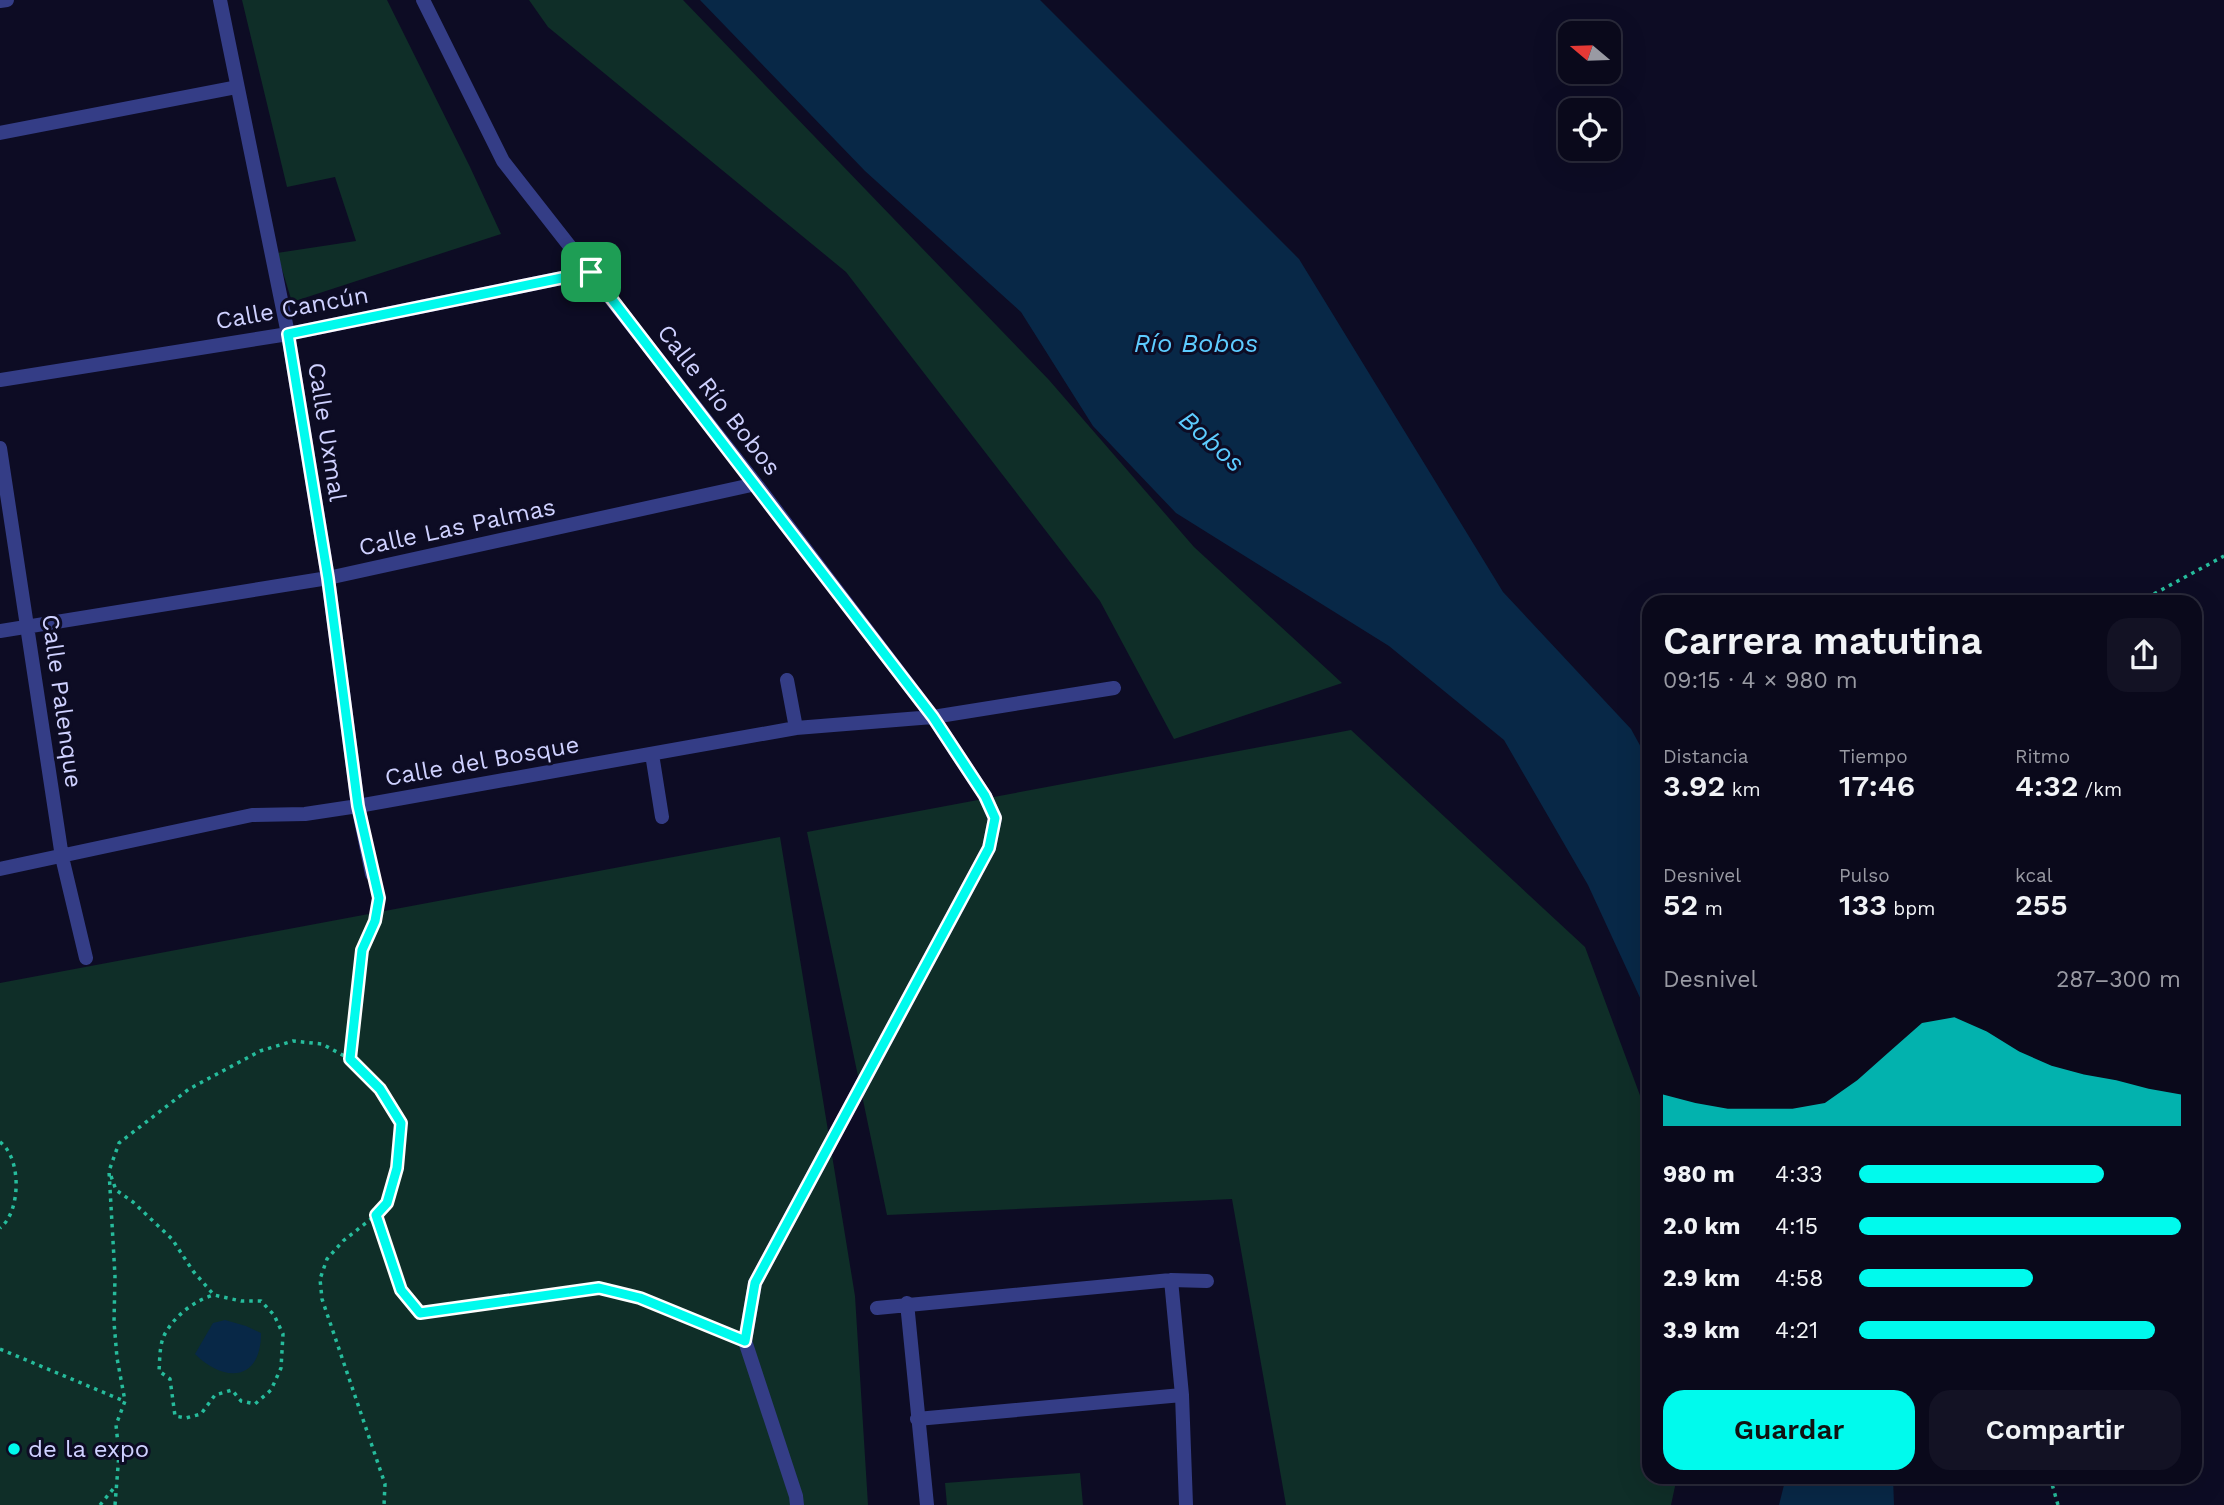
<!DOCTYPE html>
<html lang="es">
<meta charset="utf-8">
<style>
:root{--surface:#0a091b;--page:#131224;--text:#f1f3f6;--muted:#999aa3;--line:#2a2a3a;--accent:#00faed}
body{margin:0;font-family:"Work Sans",sans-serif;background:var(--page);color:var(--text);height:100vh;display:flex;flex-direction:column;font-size:26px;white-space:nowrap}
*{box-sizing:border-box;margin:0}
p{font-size:23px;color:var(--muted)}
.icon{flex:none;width:38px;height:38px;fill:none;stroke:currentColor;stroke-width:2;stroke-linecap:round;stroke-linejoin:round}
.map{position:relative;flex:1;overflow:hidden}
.sheet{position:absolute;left:1642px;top:595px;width:560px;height:889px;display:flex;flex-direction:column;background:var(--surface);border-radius:21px;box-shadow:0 7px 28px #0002,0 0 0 2px var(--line)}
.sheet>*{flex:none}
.needle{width:46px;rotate:289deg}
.buttons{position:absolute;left:1558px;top:21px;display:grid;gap:14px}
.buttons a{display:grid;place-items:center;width:63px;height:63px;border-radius:14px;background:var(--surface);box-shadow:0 7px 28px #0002,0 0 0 2px var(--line);font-size:35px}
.pin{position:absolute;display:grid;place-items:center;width:60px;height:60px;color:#fff;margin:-30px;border-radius:14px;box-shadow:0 4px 10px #0006}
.round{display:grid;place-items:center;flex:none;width:74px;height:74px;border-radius:21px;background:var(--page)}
.summary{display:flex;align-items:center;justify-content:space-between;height:119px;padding:0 21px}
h1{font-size:38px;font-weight:600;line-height:52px}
.stats{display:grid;grid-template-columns:repeat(3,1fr);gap:10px;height:119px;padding:7px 21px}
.stats div{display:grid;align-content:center}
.stats b{font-size:30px;font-weight:600}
.stats small{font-size:19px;font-weight:400}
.stats p{font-size:19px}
.chart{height:196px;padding:14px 21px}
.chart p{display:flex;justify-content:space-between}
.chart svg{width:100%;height:126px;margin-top:7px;fill:var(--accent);opacity:.7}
.button{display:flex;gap:14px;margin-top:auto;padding:14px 21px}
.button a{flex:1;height:80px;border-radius:21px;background:var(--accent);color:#111;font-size:28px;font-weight:600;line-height:80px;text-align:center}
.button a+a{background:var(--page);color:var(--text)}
ul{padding:0 21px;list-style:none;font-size:23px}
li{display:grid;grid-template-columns:112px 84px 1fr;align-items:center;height:52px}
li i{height:18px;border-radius:9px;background:var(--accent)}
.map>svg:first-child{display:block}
</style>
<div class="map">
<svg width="2224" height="1505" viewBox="0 0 2224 1505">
<rect width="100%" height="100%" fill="#0d0c24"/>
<!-- green -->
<path fill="#0f2e28" d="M242,0H387L470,167L501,234L292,302L277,253L356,241L335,177L287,187Z
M529,0H683L1049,380L1194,547L1342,683L1174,739L1100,601L846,272L548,27Z
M1351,730L1585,947L1648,1117V1477H1677L1671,1505H1286L1232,1199L887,1215L807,832Z
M780,837L855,1296L868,1505H0V983Z
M1080,1473L1083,1505H947L945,1483Z"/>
<!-- water -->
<path fill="#082847" d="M700,0H1040L1299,259L1503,592L1631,729L1648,760V1015L1588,885L1504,740L1389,646L1176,513L1093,426L1021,312L865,171Z
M225,1320L246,1326L261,1333C261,1382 224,1383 195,1354L213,1323Z
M1786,1477H1893L1894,1505H1779Z"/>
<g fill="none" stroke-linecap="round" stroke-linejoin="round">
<!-- path -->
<path stroke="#26bc9c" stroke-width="3.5" stroke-dasharray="3.5 5" stroke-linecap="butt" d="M2139,602L2224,556
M350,1059L362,950L375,921L378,898L376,887
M0,1142C22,1158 21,1212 0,1228
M111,1176L116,1190L133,1202L172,1239L193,1271L214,1295L241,1301H261L274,1315L283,1334L281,1368L271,1390L255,1404L241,1401L232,1390L215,1395L201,1414L186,1418L175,1416L170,1379L159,1371C160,1359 159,1343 166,1332C176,1315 195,1300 214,1295
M376,1215L401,1290L420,1313L599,1288L640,1298L730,1335
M0,1349L124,1401
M2050,1477L2058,1505
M100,1505L114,1488
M115,1505L119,1454L116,1425L125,1401L117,1358L114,1322L115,1276L109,1171L119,1143L189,1089L260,1051L293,1041L322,1044L350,1059L380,1089L401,1123L397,1168L387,1203L376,1215L343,1241L327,1259L320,1279L322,1299L385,1484L384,1505"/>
<!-- street -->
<path stroke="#343d86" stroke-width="14" d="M220,0L288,334L328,578L358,806L372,874
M423,0L503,161L756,484L933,717L985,796L995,818L989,848L755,1283L745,1341L796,1496L797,1505
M0,1L7,0
M0,133L237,87
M0,380L288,334L591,272
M0,448L62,857L86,958
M0,631L328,578L756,484
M787,680L796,728
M652,754L662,817
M0,869L252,815L305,814L358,806L796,728L933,717L1114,688
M1171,1280L1182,1395L1186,1505
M907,1303L927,1505
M877,1308L1171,1280L1207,1281
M917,1419L1182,1395"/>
</g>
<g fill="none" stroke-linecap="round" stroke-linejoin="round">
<!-- route casing -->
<g stroke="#fff" stroke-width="14">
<path id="route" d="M591,272L933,717L985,796L995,818L989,848L755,1283L745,1341L640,1298L599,1288L420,1313L401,1290L376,1215L387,1203L397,1168L401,1123L380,1089L350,1059L362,950L375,921L379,898L358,806L328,578L288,334Z"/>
</g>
<!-- route -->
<use href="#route" stroke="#00faed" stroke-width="9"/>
</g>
<!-- markers -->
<circle fill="#00faed" stroke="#0d0c24" stroke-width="2.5" cx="14" cy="1449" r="7"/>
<g text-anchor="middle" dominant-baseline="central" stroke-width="6" stroke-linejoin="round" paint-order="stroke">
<!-- street labels -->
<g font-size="24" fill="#cfd1ff" stroke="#0d0c24">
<text transform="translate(292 308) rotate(-10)">Calle Cancún</text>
<text transform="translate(719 400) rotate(52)">Calle Río Bobos</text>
<text transform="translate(327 432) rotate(81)">Calle Uxmal</text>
<text transform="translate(457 527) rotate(-12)">Calle Las Palmas</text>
<text transform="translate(62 701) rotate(82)">Calle Palenque</text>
<text transform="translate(482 761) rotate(-10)">Calle del Bosque</text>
</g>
<!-- poi labels -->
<g font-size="24" fill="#cfd1ff" stroke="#0d0c24" text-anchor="start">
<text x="28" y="1449">de la expo</text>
</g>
<!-- water labels -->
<g font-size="26" font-style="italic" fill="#5dccff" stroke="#0d0c24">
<text x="1196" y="343">Río Bobos</text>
<text transform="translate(1212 441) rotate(42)">Bobos</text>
</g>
</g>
</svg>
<div class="buttons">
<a><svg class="needle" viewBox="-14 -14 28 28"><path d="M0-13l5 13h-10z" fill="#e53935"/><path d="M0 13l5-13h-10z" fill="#999aa3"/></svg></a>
<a><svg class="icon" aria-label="locate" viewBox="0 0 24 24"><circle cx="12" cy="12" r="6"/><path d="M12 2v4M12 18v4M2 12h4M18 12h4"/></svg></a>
</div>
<div class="pin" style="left:591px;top:272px;background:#1e9e55"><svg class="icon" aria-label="arrive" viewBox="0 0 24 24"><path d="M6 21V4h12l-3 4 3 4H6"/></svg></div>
<section class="sheet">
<div class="summary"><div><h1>Carrera matutina</h1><p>09:15 · 4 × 980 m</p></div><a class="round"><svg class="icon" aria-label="share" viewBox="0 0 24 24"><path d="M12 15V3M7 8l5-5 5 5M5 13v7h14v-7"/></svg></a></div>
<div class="stats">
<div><p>Distancia</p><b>3.92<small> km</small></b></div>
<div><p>Tiempo</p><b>17:46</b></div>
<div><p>Ritmo</p><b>4:32<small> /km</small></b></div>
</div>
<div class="stats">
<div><p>Desnivel</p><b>52<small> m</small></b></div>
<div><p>Pulso</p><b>133<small> bpm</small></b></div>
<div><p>kcal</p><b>255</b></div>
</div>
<div class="chart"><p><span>Desnivel</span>287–300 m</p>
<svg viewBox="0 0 160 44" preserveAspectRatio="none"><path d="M0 44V33L10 36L20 38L30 38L40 38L50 36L60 28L70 18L80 8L90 6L100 11L110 18L120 23L130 26L140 28L150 31L160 33V44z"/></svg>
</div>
<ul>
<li><b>980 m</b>4:33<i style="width:76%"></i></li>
<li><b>2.0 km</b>4:15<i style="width:100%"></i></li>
<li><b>2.9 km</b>4:58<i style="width:54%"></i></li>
<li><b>3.9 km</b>4:21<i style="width:92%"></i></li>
</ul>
<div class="button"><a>Guardar</a><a>Compartir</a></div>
</section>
</div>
